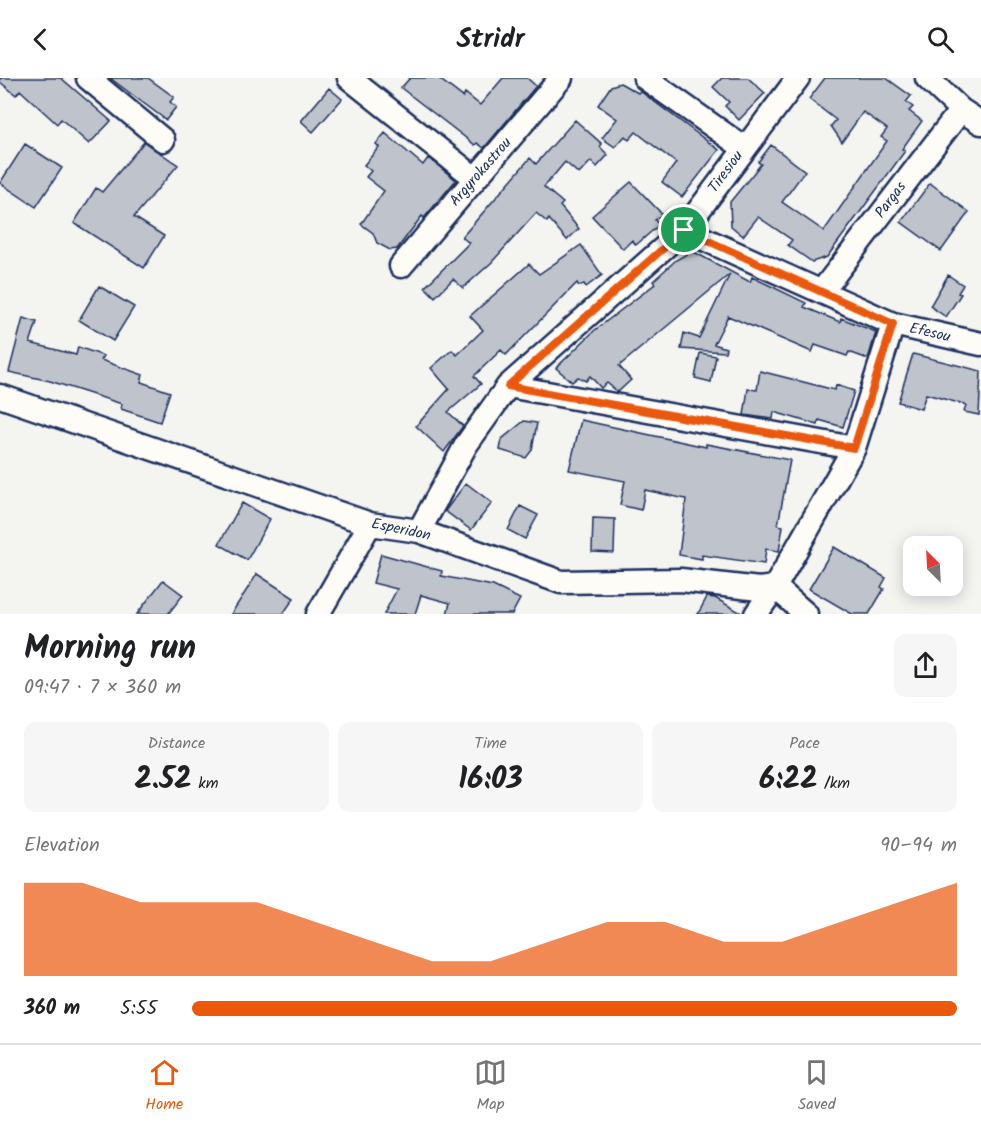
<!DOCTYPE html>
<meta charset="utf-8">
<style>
:root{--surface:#fff;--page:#f6f6f6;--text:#202124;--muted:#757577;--line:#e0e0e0;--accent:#ea580c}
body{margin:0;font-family:Kalam,sans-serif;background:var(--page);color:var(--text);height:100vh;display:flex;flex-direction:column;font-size:22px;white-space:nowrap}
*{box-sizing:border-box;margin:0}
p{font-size:20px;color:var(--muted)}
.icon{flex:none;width:33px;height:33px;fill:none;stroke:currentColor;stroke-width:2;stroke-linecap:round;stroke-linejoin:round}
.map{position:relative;height:536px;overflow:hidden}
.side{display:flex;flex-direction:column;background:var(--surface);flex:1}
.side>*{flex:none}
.needle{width:39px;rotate:336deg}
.tools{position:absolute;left:903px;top:458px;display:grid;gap:12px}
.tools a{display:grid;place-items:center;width:60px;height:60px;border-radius:12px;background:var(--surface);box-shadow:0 3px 15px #0003;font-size:30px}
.pin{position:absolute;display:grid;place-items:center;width:51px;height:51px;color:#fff;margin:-26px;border:3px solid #fff;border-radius:50%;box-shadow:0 2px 6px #0007}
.round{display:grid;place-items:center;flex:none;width:63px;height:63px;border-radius:12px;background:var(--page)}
.head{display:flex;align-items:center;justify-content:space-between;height:102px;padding:0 24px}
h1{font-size:33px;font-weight:700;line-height:45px}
.metrics{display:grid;grid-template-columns:repeat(3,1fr);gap:9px;height:102px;padding:6px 24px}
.metrics div{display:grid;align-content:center;border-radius:12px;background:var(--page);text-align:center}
.metrics b{font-size:30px;font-weight:700}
.metrics small{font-size:16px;font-weight:400}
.metrics p{font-size:16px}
.chart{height:168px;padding:12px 24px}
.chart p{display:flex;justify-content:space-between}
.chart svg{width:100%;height:108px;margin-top:6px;fill:var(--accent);opacity:.7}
ul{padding:0 24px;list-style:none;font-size:20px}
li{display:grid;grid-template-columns:96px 72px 1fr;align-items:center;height:45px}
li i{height:15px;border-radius:8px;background:var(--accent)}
header{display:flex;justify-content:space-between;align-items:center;height:78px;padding:0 24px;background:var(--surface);font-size:27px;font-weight:700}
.tabs{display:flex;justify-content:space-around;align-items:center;height:84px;border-top:2px solid var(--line);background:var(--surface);font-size:16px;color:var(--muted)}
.tabs a{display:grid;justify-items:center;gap:3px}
.tabs .on{color:var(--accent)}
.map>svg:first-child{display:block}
</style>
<header><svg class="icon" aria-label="back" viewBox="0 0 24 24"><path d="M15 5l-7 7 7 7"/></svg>Stridr<svg class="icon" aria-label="search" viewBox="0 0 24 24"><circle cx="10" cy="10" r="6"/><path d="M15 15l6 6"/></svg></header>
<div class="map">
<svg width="981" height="536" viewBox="0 0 981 536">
<rect width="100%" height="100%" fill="#f4f4f1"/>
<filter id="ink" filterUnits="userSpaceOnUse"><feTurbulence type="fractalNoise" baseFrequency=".0167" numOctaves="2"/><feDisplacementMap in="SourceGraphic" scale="12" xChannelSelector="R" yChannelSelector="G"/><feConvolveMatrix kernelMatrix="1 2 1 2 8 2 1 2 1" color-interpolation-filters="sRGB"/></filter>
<g filter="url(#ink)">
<!-- building -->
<path fill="#bfc3cc" stroke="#1b2f5e" stroke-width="1.5" d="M0,0H61L111,43L89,66L61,41L57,46L20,12L16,17L0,4Z
M110,0H148L174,19L170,24L176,29L166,42Z
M410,0H438L463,19L465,15L480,27L503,0H527L536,8L484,70L477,65L475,67L401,10Z
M722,0H748L765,15L739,42L725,28L729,24L713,9Z
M825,0H886L911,18L906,24L913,29L909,33L922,43L902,71L905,73L827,179L812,184L788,167L792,162L758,139L743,158L731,148L730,124L761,86L758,84L771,67L805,93L782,124L824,153L887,63L881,59L887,51L863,34L842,64L831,48L836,42L809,21Z
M620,5L638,15L640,13L719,72L682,119L662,104L676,85L636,54L629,62L625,58L615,69L602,60L617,41L598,27L611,8Z
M329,10L342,21L313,54L301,43Z
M575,42L602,66L600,69L608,77L597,89L591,83L579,96L565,84L544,109L563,125L560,128L579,151L567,162L549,141L547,144L536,135L491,185L463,210L453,201L435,219L425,209L469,165L462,159L530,80L536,86Z
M385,55L423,87L428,80L456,102L424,140L422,138L397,171L390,172L377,165L373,155L361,146L384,113L366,99L371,93L364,87L379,69L376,66Z
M144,64L178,87L134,139L164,158L144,190L74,145L96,110L102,114Z
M25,66L62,90L36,129L0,105Z
M631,104L662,136L655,142L659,147L636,167L632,162L623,171L592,138Z
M930,105L969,134L941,173L901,144Z
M581,167L602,197L586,209L584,206L579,208L577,205L506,277L501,272L474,298L481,306L448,334L463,348L444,374L416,348L449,311L431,290L452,272L457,277L483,252L470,238L529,186L539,196Z
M692,173L750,204L752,199L806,225L804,229L840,244L841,240L876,254L868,281L849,274L847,278L815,267L812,274L728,238L714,266L726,270L725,274L681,271L684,255L699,260L730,196L619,288L631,302L618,314L607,305L601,310L590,298L586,303L578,299L572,304L556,290L595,252L655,206L653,203L676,182Z
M948,197L963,207L958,215L961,216L946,239L930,228Z
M99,208L134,229L113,263L79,242Z
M23,240L37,244L30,265L76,277L78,269L104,278L101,282L143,297L141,304L170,314L160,344L121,331L122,326L50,303L9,294Z
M700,275L716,278L711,304L695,300Z
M913,276L981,293L979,337L964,334L966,327L926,316L921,331L898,324Z
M760,293L835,312L836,307L854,313L843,349L819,342L818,347L774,334L773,341L744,337L748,311L757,312Z
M581,342L706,369V366L790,382L778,447L783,448L779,473L766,471L764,486L702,477V481L679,477L686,421L645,412L641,432L620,427L625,403L569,392Z
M524,343L537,345L532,372L526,380L500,372L502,361Z
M466,405L492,425L471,452L445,433Z
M242,425L270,441L247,482L219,466Z
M520,428L538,437L525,461L508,452Z
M593,440L615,441L614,475L592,474Z
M834,469L886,500L881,509L884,511L869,536H852L809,511Z
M381,476L442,493L441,498L493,508L520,521L512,536H447L450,525L421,517L415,536H384L397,511L373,505Z
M257,496L294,520L283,536H231Z
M163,502L183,517L168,536H137Z
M707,519L715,520L743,536H698Z"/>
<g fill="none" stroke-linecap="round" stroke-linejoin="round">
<!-- minor casing -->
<g stroke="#1b2f5e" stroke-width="27">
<path id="minor" d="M88,0L163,62
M349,0L475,100
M645,0L744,70
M927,0L961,32L981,45
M684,152L893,246L981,266
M401,188L561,0
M822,213L961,32
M508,308L854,370
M0,318L370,446L419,453L561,504L681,502L759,511L775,509L806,536
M419,453L466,367L508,308L684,152L798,0
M318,536L370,446
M756,536L775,509L854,370L893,246"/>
</g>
<!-- minor -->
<use href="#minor" stroke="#fdfcf7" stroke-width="22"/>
</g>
</g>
<g fill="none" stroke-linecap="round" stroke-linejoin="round" filter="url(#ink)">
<!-- route casing -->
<g stroke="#fff" stroke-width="12">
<path id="route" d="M684,152L893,246L854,370L508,308Z"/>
</g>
<!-- route -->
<use href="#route" stroke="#ea580c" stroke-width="8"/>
</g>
<g text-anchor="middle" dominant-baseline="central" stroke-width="4.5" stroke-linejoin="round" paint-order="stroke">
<!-- street labels -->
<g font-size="15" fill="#1b2f5e" stroke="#fdfcf7">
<text transform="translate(481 94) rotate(-49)">Argyrokastrou</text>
<text transform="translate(726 94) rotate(-54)">Tiresiou</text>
<text transform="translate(891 122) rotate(-53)">Pargas</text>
<text transform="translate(930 255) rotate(13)">Efesou</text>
<text transform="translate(401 452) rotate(12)">Esperidon</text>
</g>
</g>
</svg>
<div class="tools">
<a><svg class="needle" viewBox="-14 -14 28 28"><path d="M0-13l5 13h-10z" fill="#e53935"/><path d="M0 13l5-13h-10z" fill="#757577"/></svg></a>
</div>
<div class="pin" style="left:684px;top:152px;background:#1e9e55"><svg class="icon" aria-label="arrive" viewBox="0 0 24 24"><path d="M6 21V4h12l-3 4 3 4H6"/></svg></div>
</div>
<section class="side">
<div class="head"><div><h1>Morning run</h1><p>09:47 · 7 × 360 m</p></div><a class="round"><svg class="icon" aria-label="share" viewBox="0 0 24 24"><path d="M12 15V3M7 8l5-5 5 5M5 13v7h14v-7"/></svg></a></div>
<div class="metrics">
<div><p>Distance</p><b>2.52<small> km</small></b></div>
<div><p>Time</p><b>16:03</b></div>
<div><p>Pace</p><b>6:22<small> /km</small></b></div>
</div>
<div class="chart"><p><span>Elevation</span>90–94 m</p>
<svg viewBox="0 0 160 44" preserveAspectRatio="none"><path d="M0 44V6L10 6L20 14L30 14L40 14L50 22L60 30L70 38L80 38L90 30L100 22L110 22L120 30L130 30L140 22L150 14L160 6V44z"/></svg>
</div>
<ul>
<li><b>360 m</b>5:55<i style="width:100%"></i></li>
</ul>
</section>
<nav class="tabs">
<a class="on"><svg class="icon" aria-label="home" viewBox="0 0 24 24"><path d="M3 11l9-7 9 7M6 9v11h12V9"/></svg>Home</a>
<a><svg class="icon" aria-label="map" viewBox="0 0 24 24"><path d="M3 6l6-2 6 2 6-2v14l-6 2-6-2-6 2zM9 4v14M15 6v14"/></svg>Map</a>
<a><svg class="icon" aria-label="saved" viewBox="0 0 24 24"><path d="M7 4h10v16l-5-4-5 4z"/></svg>Saved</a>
</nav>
